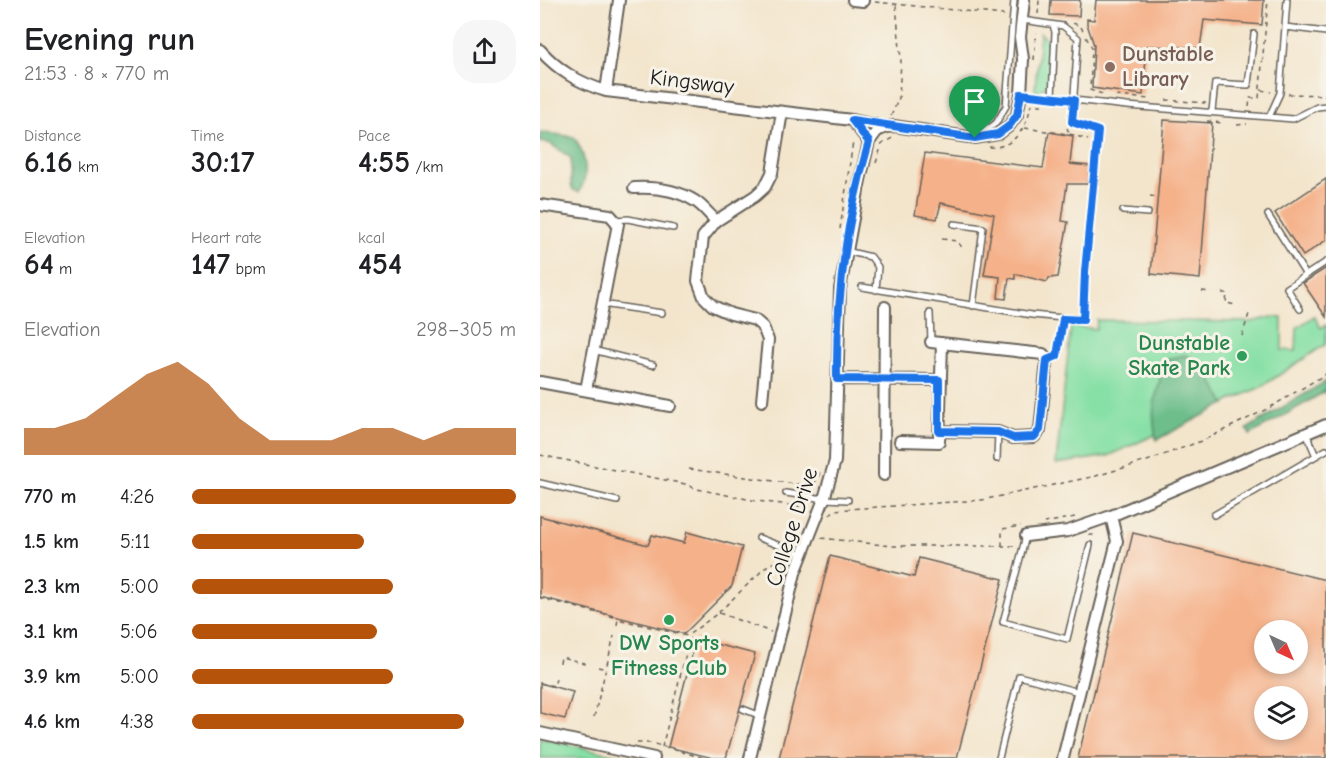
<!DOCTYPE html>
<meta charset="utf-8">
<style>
:root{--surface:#fff;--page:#f6f6f6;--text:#202124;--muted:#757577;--accent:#b45309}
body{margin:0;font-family:"Comic Neue",sans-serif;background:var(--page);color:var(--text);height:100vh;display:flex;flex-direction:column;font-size:22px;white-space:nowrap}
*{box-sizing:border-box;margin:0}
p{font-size:20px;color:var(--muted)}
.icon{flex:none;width:33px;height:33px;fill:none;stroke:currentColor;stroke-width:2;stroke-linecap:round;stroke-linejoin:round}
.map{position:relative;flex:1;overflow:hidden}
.panel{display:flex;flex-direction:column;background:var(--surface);width:540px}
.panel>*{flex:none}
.needle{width:39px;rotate:136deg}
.buttons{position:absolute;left:714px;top:620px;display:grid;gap:12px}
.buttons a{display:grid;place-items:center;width:54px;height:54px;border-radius:50%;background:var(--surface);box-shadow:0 3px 9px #0003;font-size:30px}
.pin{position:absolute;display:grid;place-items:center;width:51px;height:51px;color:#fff;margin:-62px -26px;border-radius:50% 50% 50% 0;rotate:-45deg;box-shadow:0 0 6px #0007}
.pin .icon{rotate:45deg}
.round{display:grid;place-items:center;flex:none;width:63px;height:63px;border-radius:24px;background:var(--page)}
.summary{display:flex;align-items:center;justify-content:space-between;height:102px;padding:0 24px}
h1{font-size:33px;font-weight:800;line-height:45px}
.stats{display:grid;grid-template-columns:repeat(3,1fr);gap:9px;height:102px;padding:6px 24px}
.stats div{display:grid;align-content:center}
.stats b{font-size:30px;font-weight:800}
.stats small{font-size:16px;font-weight:400}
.stats p{font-size:16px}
.chart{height:168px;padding:12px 24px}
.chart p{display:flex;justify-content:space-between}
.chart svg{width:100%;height:108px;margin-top:6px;fill:var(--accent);opacity:.7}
ul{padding:0 24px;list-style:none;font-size:20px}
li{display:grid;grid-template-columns:96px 72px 1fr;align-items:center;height:45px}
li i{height:15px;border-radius:8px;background:var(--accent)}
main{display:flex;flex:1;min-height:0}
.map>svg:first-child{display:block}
</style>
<main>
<section class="panel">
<div class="summary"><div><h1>Evening run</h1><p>21:53 · 8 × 770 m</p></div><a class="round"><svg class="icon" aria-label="share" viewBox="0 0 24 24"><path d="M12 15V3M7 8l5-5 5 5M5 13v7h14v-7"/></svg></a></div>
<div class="stats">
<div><p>Distance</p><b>6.16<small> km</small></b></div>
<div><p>Time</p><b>30:17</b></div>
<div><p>Pace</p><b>4:55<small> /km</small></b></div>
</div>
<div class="stats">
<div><p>Elevation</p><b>64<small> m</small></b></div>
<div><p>Heart rate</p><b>147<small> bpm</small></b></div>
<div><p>kcal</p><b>454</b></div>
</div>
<div class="chart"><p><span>Elevation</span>298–305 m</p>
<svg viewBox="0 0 160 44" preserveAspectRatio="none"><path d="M0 44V33L10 33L20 29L30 20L40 11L50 6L60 15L70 29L80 38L90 38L100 38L110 33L120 33L130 38L140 33L150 33L160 33V44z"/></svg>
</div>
<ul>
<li><b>770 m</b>4:26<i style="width:100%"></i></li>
<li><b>1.5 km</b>5:11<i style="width:53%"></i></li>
<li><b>2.3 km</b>5:00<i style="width:62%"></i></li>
<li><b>3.1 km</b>5:06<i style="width:57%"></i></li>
<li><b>3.9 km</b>5:00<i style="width:62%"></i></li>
<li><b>4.6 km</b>4:38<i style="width:84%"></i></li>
</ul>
</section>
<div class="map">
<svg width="786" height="758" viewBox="0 0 786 758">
<rect width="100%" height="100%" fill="#f7f3e8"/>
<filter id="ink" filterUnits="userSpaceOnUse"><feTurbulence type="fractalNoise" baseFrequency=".0167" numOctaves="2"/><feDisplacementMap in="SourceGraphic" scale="12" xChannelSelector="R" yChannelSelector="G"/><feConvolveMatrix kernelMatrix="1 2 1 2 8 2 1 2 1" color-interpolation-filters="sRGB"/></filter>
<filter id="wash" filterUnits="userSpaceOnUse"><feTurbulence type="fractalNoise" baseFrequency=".008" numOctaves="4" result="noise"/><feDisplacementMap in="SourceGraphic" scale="24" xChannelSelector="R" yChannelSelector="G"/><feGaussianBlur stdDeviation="1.35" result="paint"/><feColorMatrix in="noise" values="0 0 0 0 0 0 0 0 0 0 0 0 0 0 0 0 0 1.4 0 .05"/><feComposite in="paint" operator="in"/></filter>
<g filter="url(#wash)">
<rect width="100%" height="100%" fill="#f3e5cc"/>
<!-- green -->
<path fill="#87e0a6" stroke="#527e61" stroke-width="1.5" d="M500,33C516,43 516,85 498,92L495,90Z
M774,316L781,328L786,325V344L721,387L568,456L516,464L531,326L556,329L557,320L711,322L732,317L742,318V350L756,351L757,328Z
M0,738L89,758H0Z"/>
<!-- forest -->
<path fill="#6dbe8b" stroke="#446d54" stroke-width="1.5" d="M0,132L34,137C45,153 50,175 39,192L33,190L31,185V158L9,143L0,142Z
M645,355L659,361L669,375L685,404L616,440C615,429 612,416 614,406C616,390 623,378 621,363L631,358Z
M786,381V391L710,435L707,429Z"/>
<g id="blocks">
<!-- building -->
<path fill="#f5b189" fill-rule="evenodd" d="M511,0H540L539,16L510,15Z
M556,0H724L722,25L664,20L660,48L607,46L603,95L552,88L554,45L547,24V19L554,20Z
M624,120L672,123L660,279L611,274Z
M509,132L533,136L530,164L550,166L548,184H527L522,221L528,222L518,277L509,278L507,282L475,274V279L469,278L466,299L458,298L460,277L444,275L454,214L401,203L397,219L375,215L385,153L503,168Z
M786,179V240L763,256L735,213Z
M786,268V317L763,283Z
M0,516L108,545L112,535L144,543L147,532L202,547L192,586L144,634L0,597Z
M593,533L786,580V758H538ZM724,630H758V663H724ZM724,696H758V729H724Z
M290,556L374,577L379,558L463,579L417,758H239Z
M156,639L215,654L186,758H173L128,747Z
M0,683L33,692L25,719L0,713Z"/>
</g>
</g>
<g filter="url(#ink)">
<use href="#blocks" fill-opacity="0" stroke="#67625a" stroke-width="1.5"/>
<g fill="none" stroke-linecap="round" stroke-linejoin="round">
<!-- lane casing -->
<g stroke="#67625a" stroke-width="8">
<path id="lane" d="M745,27L786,32
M481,94L587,106L729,117L740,93L747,0
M512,97L515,32L513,25
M672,111L675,83L708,85L714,34
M729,117L753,119L777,107L786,106
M441,134L456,123L466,106L474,0
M583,211L608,213
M728,215L766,275L786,262
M76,220L88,219L133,228
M414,224L443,228L433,306
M306,251L331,257L338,267L336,290
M322,287L492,315L543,320L545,272L558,131L532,122L538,38L523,26L482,20
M62,304L122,313
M760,309L747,288L766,275
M390,313L391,342
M53,350L113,365
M766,433L776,456
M457,459L458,432
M0,483L77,501
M246,493L284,499L308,500
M674,515L786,450
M486,536L463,622L527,639L550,545
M219,538L262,554
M203,709L221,716
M459,758L479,676L539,692"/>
</g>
<!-- street casing -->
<g stroke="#67625a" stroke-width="14">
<path id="street" d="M313,0L323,1
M0,50C19,71 39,83 66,91L312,120L346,127
M66,91L79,0
M312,120L329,142
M94,188C114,187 137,190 155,201C162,205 169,214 176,221
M0,205L70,215L78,224L46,390
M391,342L503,354L507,360L500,430L494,437L473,438L458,432L399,431
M297,379L399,380
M0,382L130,406
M222,401L228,340L223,327L215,320L191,314L173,306L164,297L158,281L163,237L176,221L215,196L225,187L232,173L242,112
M360,441L399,442L402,343
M344,475L345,307
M486,536L528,531L571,516L786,425
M0,733L114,758
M210,758L255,573L284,499L295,461L300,289L320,180L329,142L337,131L346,127L354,126L435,138L458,134L469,126L477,115L481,94L483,59L480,37L484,0
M523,758L577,541L571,516"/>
</g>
<!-- path -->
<path stroke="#67625a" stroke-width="1.5" stroke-dasharray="4.5 4.5" stroke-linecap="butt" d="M335,2L464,15
M498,14L499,0
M533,23L540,26L543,30
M546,37L552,48L550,90L565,95
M494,60L496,33
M721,90L731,92
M748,94L786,95
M576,96L610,99
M626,100L666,103
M709,107L710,98H719L728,0
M351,116L359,98L361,60L356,5
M667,121L682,123
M697,125L707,124
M485,128L534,135L548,140
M527,128L530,135
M449,147C474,149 487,127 491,105H504
M336,163L342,144L354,137
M610,196L617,197
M300,229L313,142
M402,239L417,241L424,250
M662,291L670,292
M682,293H687L686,303L696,305
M702,336L709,314
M517,357L522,326
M0,455L145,484L157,489L217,501L258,506L265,515
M149,469L270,486L277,480L280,472
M290,515L294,510L442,500L556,476L607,461L664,440L729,408L786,374
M504,523L535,517
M549,535H558
M281,538L352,546H474
M462,546V529L481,526
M0,598L78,618
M179,613L231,632
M77,625L78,619L147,636L178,613L229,564L245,560L242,581
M20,663L21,657L48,664
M58,667L66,669
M0,683L14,686L17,675
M54,717L74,636
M97,743H111L163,758
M122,747L151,634"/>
<!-- lane -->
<use href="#lane" stroke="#fff" stroke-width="5"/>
<!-- street -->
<use href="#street" stroke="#fff" stroke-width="10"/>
</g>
</g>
<g fill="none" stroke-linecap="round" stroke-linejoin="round" filter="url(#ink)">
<!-- route casing -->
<g stroke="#fff" stroke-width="12">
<path id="route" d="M481,94L534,100L532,122L558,131L545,272L543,320L523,319L517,356L507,360L500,430L494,437L473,438L458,432L399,431V380L297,379C296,300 306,219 329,142L312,120L435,138L458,134L469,126L477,115Z"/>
</g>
<!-- route -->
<use href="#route" stroke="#1a73e8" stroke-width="8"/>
</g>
<!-- markers -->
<circle fill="#8d6e63" stroke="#f7f3e8" stroke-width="2" cx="570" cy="67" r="6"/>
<g fill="#2e9e5b" stroke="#f7f3e8" stroke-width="2">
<circle cx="702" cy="356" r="6"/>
<circle cx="129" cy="620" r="6"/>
</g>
<g text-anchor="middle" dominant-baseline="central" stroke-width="6" stroke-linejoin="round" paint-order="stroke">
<!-- education labels -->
<g font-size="22" font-weight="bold" fill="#785e54" stroke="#f7f3e8" text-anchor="start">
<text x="582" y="54">Dunstable<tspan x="582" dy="25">Library</tspan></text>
</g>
<!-- street labels -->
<g font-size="22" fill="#1c1c1c" stroke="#f7f3e8">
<text transform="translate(152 82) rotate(7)">Kingsway</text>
<text transform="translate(252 527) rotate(-72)">College Drive</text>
</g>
<!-- leisure labels -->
<g font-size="22" font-weight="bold" fill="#27864d" stroke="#f7f3e8" text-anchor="end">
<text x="690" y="343">Dunstable<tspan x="690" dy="25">Skate Park</tspan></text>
<text x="129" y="643" text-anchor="middle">DW Sports<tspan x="129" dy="25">Fitness Club</tspan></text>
</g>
</g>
</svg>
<div class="buttons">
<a><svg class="needle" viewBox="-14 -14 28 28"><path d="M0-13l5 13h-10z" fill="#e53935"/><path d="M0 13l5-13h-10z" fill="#757577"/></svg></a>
<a><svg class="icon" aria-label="layers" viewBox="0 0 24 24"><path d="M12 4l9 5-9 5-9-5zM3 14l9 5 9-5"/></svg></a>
</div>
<div class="pin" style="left:435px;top:138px;background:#1e9e55"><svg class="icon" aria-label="arrive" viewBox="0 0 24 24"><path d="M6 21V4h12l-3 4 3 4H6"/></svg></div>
</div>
</main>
